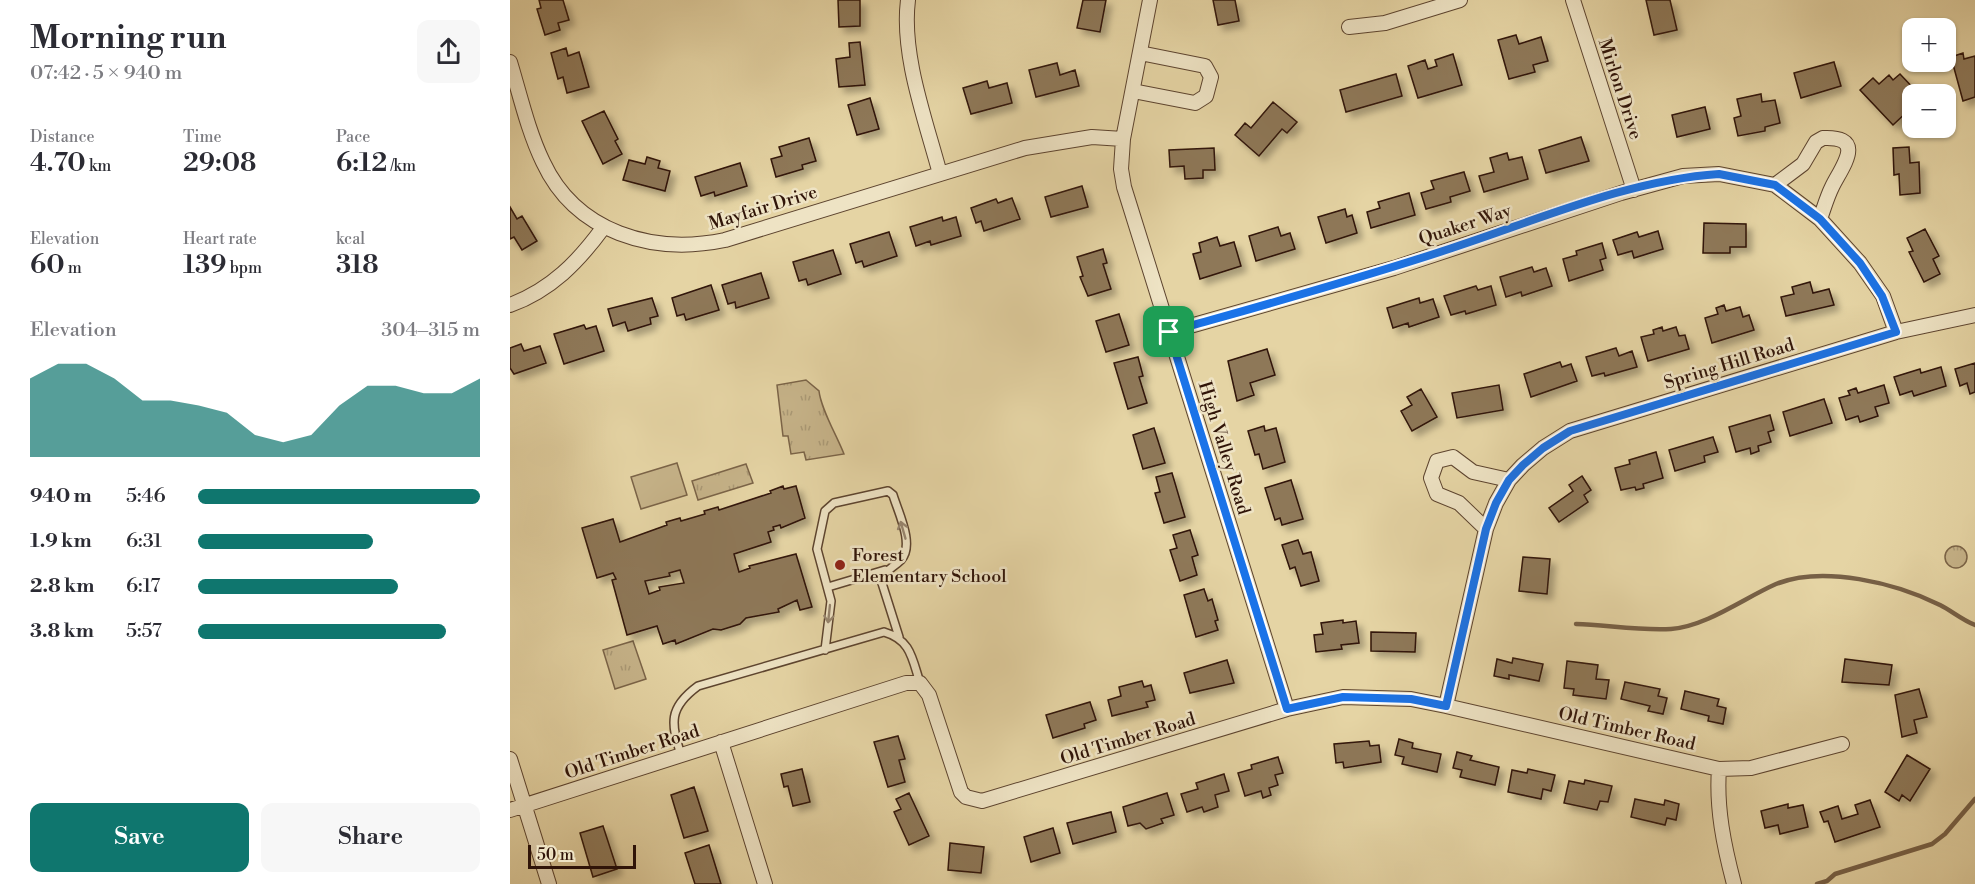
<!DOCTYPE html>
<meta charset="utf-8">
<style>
:root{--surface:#fff;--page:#f7f7f7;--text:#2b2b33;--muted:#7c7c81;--accent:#0f766e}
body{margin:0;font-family:"Libre Bodoni",serif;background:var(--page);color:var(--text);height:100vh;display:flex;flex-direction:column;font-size:22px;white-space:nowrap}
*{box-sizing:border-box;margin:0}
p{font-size:20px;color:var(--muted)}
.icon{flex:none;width:33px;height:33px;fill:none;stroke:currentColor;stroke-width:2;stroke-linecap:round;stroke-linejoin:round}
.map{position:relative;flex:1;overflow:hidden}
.side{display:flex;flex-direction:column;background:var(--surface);width:510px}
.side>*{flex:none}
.controls{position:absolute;left:1392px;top:18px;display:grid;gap:12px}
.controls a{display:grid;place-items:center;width:54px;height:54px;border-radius:12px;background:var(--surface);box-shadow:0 2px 4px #0004;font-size:30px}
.scale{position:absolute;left:18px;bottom:15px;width:108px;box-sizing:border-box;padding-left:6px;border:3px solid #301408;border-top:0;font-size:16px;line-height:21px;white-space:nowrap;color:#301408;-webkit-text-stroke:4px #eee3c4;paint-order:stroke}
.pin{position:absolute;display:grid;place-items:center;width:51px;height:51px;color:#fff;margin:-26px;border-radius:12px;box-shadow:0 3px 9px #0006}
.round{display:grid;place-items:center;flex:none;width:63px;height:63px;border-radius:12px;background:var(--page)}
.overview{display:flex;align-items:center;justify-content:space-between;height:102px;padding:0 30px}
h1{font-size:33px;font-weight:600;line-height:45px}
.figures{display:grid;grid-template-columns:repeat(3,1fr);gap:9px;height:102px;padding:6px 30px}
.figures div{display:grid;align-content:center}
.figures b{font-size:26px;font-weight:600}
.figures small{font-size:16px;font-weight:400}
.figures p{font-size:16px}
.chart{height:168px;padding:12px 30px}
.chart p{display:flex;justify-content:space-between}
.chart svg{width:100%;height:108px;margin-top:6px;fill:var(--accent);opacity:.7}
.button{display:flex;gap:12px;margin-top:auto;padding:12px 30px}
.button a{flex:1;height:69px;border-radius:12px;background:var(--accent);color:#fff;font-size:24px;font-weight:600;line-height:69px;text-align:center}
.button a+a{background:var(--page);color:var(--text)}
ul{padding:0 30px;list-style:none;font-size:20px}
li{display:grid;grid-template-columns:96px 72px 1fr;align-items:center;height:45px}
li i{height:15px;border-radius:8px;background:var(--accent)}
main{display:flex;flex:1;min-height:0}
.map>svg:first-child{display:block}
</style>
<main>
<section class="side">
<div class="overview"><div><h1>Morning run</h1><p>07:42 · 5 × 940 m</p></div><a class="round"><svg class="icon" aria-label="share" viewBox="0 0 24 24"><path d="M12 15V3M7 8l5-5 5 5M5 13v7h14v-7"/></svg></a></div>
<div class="figures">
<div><p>Distance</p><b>4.70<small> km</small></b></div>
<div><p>Time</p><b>29:08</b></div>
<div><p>Pace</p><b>6:12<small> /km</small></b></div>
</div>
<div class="figures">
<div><p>Elevation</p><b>60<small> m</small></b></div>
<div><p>Heart rate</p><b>139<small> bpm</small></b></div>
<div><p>kcal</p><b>318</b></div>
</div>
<div class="chart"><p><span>Elevation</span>304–315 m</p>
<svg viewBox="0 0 160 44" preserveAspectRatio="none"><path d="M0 44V12L10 6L20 6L30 12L40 21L50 21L60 23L70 26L80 35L90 38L100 35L110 23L120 15L130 15L140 18L150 18L160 12V44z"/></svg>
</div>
<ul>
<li><b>940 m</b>5:46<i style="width:100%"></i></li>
<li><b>1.9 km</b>6:31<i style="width:62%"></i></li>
<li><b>2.8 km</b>6:17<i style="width:71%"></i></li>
<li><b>3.8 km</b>5:57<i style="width:88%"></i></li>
</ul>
<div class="button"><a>Save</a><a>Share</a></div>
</section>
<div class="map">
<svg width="1465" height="884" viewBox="0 0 1465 884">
<defs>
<pattern id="park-tufts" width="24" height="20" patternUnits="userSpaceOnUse" patternTransform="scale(1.5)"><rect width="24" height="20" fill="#c6b389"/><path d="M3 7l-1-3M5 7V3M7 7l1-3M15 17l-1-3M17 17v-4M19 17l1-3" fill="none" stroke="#aa9975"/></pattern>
<filter id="shadow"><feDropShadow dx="5.5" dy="5.5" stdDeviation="3" flood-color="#0004"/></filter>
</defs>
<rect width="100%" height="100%" fill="#e5d4a4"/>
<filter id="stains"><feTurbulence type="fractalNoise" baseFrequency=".00333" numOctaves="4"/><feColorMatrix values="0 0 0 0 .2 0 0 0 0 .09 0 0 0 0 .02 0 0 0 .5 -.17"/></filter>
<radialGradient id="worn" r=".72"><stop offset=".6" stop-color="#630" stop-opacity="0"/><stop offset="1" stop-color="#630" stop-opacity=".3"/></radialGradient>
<!-- green -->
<path fill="#c6b389" stroke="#7b6448" stroke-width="1.5" d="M167,463L177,495L131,509L121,477Z"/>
<!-- park -->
<path fill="url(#park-tufts)" stroke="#7b6448" stroke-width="1.5" d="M296,380L309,391C311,409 326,434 334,454L296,460L294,452L281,454L278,436H273L267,385Z
M236,464L243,483L188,500L182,481Z
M1435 557a11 11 0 1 1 22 0a11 11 0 1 1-22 0Z
M123,641L136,679L105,689L93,650Z"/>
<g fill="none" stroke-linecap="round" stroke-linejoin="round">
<!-- stream -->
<path stroke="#776046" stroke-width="4.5" d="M1066,624C1097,625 1130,631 1161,629C1197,626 1234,598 1266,584C1313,565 1386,583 1430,605C1442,611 1452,620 1465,625
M1307,884L1317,881L1325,874L1422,844L1435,834L1465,799"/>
</g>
<!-- building -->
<path fill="#8e7859" stroke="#301408" stroke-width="1.5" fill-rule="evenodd" filter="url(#shadow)" d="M29,0H53L59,20L48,23L50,30L35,35L27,9L31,8Z
M328,0H350V26L329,27Z
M573,0H596L590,32L567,28Z
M703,0H725L729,21L708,25Z
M1136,0H1160L1167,30L1144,35Z
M1006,35L1009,44L1031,37L1038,61L1023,65L1025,72L999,79L988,40Z
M350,42L355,85L329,87L326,59L340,57L339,43Z
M56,48L58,56L69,52L79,87L57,93L53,77L48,79L41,53Z
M1453,53L1454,59L1465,56V97L1453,101L1441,57Z
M943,54L952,85L908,98L898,66L915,60L918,69L927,66L925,60Z
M1324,62L1331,86L1291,98L1284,73Z
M547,63L550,75L565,70L569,86L526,97L519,70Z
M886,74L892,96L836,112L830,90Z
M1390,74L1405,90L1393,101L1400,109L1383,125L1350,90L1363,78L1369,84L1379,75L1383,80Z
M477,81L479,88L497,83L502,103L461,114L453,88Z
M1251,94L1252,102L1265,100L1270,123L1255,127V131L1228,136L1224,118L1231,116L1227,99Z
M360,98L369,129L347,135L338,105Z
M763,102L787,122L777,133L772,129L749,156L725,135L735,123L741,128Z
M1195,107L1200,129L1167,137L1162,115Z
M94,111L108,139L105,141L112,154L93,164L72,121Z
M1071,137L1079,161L1036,173L1029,150Z
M299,138L306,161L292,165L293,169L266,177L261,159L272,156L269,147Z
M1399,147L1400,163L1409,162L1410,193L1390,195L1389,174L1384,175L1383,148Z
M704,148L705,170H693V178L675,179L674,166L660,167L659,150Z
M997,153L999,160L1012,157L1018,179L974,192L969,176L984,172L980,158Z
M137,157L150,161L148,168L160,171L155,191L113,180L119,160L135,164Z
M230,163L237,186L205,196L204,192L191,196L185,177Z
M954,172L960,191L940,197L941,202L916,209L911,193L924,189L921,181Z
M572,186L578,207L541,217L535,197Z
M899,193L905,215L861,228L857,212L870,208L868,202Z
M502,198L510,219L474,231L471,221L466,223L461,208L486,199L488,203Z
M0,207L7,219L12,216L27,241L12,250L4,237L0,239Z
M835,209L837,217L842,215L847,233L816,243L808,217Z
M432,217L433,221L446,217L451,236L421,245L420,241L406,246L400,227Z
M1194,223L1236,224V247H1220V253H1193Z
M768,227L771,236L780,233L785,249L746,261L739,236Z
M1415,229L1429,256L1423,259L1430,274L1414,282L1399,252L1403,251L1397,238Z
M1148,231L1153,249L1124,258L1122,251L1108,255L1103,240L1127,232L1129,237Z
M379,232L387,256L354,267L352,261L346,263L340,244Z
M707,237L710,246L724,242L731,266L690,279L683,254L691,252L689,243Z
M1092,243L1096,258L1090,260L1093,270L1059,281L1053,259L1067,255L1066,251Z
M593,249L597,263L593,264L601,289L578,296L570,277L573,276L567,257Z
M323,250L331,274L298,285L296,279L289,281L283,262Z
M1022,267L1024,272L1036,268L1042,286L1012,296L1011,292L996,297L990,277Z
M251,273L259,298L226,308L225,302L218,304L212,285Z
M1300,282L1303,293L1319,289L1324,305L1276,316L1271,297L1284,294L1282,287Z
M201,285L209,310L176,320L174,314L167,316L162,298Z
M966,286L968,290L981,286L986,305L956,314L955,311L941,315L934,296Z
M142,298L148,316L140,318L141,324L118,331L115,322L103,326L98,309Z
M909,298L910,303L923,299L929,317L899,327L898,323L883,328L877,308Z
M1214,305L1216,311L1230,307L1233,317L1239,315L1244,330L1202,343L1195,318L1208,314L1206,308Z
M609,314L619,345L596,352L586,321Z
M74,325L76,329L86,326L94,351L54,364L44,334Z
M1152,327L1153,331L1166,327L1169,336L1175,335L1179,349L1138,361L1131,337L1144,334L1143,330Z
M11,344L14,351L30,346L36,363L4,374L0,368V348Z
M1106,348L1109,356L1122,351L1127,367L1095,376L1094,373L1082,376L1076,357Z
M757,349L765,375L740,383L744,395L727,401L718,361Z
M628,357L633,376L629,377L637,403L618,409L604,363Z
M1050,362L1052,367L1061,364L1067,381L1021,397L1014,374Z
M1465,363V392L1460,394L1457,383L1450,386L1445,369Z
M1431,367L1436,386L1404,396L1402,391L1390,395L1384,377L1410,369L1411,373Z
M989,385L993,410L947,418L942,393Z
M1374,385L1379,403L1365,407L1368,416L1350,422L1348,416L1336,420L1329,398L1340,395L1338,391L1346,388L1348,393Z
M911,389L927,417L902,431L891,411L902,405L897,397Z
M1314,399L1322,423L1280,436L1273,412Z
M1260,415L1264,430L1258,432L1261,442L1248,446L1249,451L1241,454L1240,448L1226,452L1219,427Z
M754,426L755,431L766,428L775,462L753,469L749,454L745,455L738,431Z
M644,428L655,463L633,469L623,435Z
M1203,437L1208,452L1194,456L1195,462L1165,471L1159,450Z
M1146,452L1153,478L1133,484L1134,488L1126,490L1125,487L1111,490L1105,468L1120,464L1119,460Z
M662,473L675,517L654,523L645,493L650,492L646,477Z
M1072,476L1081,490L1074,495L1078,502L1049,522L1039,508L1063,491L1059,485Z
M781,480L793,519L772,525L770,518L765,520L755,488Z
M273,486L274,489L286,486L295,518L271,528L270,525L263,527L264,530L258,532L261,542L224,554L229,572L240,568L239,566L286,554L302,607L290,610L287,600L268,609L269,612L236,618L230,624L211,630L203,629L166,644L165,640L153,644L147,626L117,635L102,580L106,579L103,573L87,578L72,528L103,519L110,542L157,525L156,522L170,518L171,521L195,514L194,511L208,507L209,510L261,493L260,491ZM170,570L174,583L149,587L150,590L139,594L135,581L160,576L159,573Z
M680,530L688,555L682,557L687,575L670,581L660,550L667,548L663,535Z
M788,540L793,554L801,552L809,581L791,586L785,567L780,569L772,545Z
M1013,557L1040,559L1037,594L1009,591Z
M694,589L698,601L702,599L708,620L705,621L708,630L686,637L674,595Z
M833,620V623L846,621L849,643L831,645L832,649L806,652L804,635L813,634L811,623Z
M861,632L906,633L905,652L861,651Z
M1003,658L1033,664L1029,681L999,675V679L984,676L987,659L1002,663Z
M1335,659L1382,665L1379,685L1332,682Z
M717,660L724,683L680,693L674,673Z
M1057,661L1088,665L1086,679L1099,680L1096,699L1063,695L1064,689L1054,688Z
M632,681L634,687L641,685L645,700L636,702L638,707L602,716L598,700L611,696L609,687Z
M1115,682L1150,689L1148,696L1157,698L1153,714L1138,711L1140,706L1111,699Z
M1409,689L1417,717L1404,720L1407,733L1392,737L1385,695Z
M1175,691L1209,699L1207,706L1216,708L1213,724L1198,721L1199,716L1171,709Z
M580,702L586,720L574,724L575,728L543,738L536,715Z
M388,736L395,759L389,760L395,782L378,787L364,742Z
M889,739L903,743L902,748L931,754L927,772L892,764L894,757L885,755Z
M859,741L860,746L869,745L871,762L834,768L833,762L826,763L824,744Z
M947,752L962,756L960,760L989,767L985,785L950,777L952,770L943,768Z
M1397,755L1420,769L1400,801L1392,795L1389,801L1375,792Z
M768,757L773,773L765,775L768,785L759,788L761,795L753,798L751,791L735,796L728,773L742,769L741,765Z
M292,769L300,802L283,806L278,786L274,787L271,774Z
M1018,769L1045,775L1041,791L1033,789L1031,799L998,792L1002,770L1017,773Z
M714,774L719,791L705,795L708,807L694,812L692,807L677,812L671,794L688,789L686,783Z
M1075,780L1102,786L1098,802L1090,801L1087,810L1054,803L1059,781L1074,784Z
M184,787L198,831L174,838L161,795Z
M399,793L419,836L399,845L384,812L391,809L386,799Z
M657,793L664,815L651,819L653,823L636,829L630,823L618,826L613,807Z
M1125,799L1154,805L1155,800L1169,804L1166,820L1157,818L1155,825L1121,817Z
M1360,800L1370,827L1325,842L1318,821L1314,822L1310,812L1328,806L1332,819L1348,814L1345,805Z
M1278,804V808L1293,805L1298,827L1270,834L1268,825L1255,828L1251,811Z
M601,812L606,832L563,844L557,823Z
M93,826L107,869L83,877L70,833Z
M543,828L550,853L521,862L514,837Z
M440,843L474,847L471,873L438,870Z
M199,845L211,884H185L175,853Z"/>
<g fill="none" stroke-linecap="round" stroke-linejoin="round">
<!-- lane casing -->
<g stroke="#5d442f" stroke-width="10">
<path id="lane" d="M318,587L375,570
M315,650L321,601L307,549L315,511L324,503L378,491L383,495C388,512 405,545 391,560C383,568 376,569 371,580L389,637
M171,755C161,723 158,708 188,686L374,632C401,640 402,658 410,683"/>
</g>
<!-- street casing -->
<g stroke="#5d442f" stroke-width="16">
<path id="street" d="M398,0C391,55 416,121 430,174
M640,0L613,139L611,169L614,187L777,709
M1063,0L1124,190
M839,27L875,23L950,0
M0,62C10,95 18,131 33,162C66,233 143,255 215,240L515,148L582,137L613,139
M623,91L685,103L696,96L701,77L695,66L630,53
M1265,185L1293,164L1306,142L1313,138C1358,136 1331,168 1322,187C1317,197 1314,208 1310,219
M0,305C41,290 68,262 93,228
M659,332L884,268L1111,193L1173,176L1209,174L1265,185L1310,219L1350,263L1373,296L1386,332
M976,529L949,503L927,494L921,478L927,461L943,457L963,472L999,480
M936,706L976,529L986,503L999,480L1013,465L1033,448L1060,431L1386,332L1465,315
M211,742L255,884
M0,759L39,884
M1209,769C1206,808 1214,846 1224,884
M0,810L396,683H410L419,695L451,792L456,797L472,801L777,709L833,697L901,699L936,706L1209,769L1241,768L1332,744"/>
</g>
<!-- lane -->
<use href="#lane" stroke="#eee3c4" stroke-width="7"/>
<!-- street -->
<use href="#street" stroke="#eee3c4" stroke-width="14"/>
</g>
<!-- one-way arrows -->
<defs><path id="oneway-shaft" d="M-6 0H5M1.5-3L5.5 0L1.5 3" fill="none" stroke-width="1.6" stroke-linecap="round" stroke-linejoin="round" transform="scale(1.5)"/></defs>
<g stroke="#98866f">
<use href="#oneway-shaft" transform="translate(393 530) rotate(-106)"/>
<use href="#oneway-shaft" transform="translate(319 614) rotate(96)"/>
</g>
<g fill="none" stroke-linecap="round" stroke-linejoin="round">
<!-- route casing -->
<g stroke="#fff" stroke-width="12">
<path id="route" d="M1209,174L1265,185L1310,219L1350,263L1372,296L1386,332L1060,431L1033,448L1013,465L999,480L986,503L976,529L936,706L901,699L833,697L777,709L659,332C754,305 849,279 942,248C1028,220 1118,180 1209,174Z"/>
</g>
<!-- route -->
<use href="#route" stroke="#1a73e8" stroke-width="8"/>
</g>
<!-- markers -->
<circle fill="#8f2418" stroke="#eee3c4" stroke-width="2" cx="330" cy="565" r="6"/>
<g text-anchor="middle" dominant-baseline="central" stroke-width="5" stroke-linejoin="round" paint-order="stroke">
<!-- street labels -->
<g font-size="18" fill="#301408" stroke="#eee3c4">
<text transform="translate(1110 89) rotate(72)">Mirlon Drive</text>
<text transform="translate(253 208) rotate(-17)">Mayfair Drive</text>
<text transform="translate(955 225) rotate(-18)">Quaker Way</text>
<text transform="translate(1219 364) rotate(-17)">Spring Hill Road</text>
<text transform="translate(714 448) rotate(73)">High Valley Road</text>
<text transform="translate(1117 729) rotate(13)">Old Timber Road</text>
<text transform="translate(618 739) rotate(-17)">Old Timber Road</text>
<text transform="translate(122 752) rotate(-18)">Old Timber Road</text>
</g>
<!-- poi labels -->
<g font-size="18" fill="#301408" stroke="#eee3c4" text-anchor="start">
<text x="342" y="555">Forest<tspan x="342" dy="21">Elementary School</tspan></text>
</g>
</g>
<rect width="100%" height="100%" filter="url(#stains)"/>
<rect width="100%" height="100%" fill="url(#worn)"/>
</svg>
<div class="controls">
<a>+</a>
<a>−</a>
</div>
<div class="scale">50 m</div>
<div class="pin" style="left:659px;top:332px;background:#1e9e55"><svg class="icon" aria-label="arrive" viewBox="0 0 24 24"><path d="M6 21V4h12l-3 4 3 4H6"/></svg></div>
</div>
</main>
